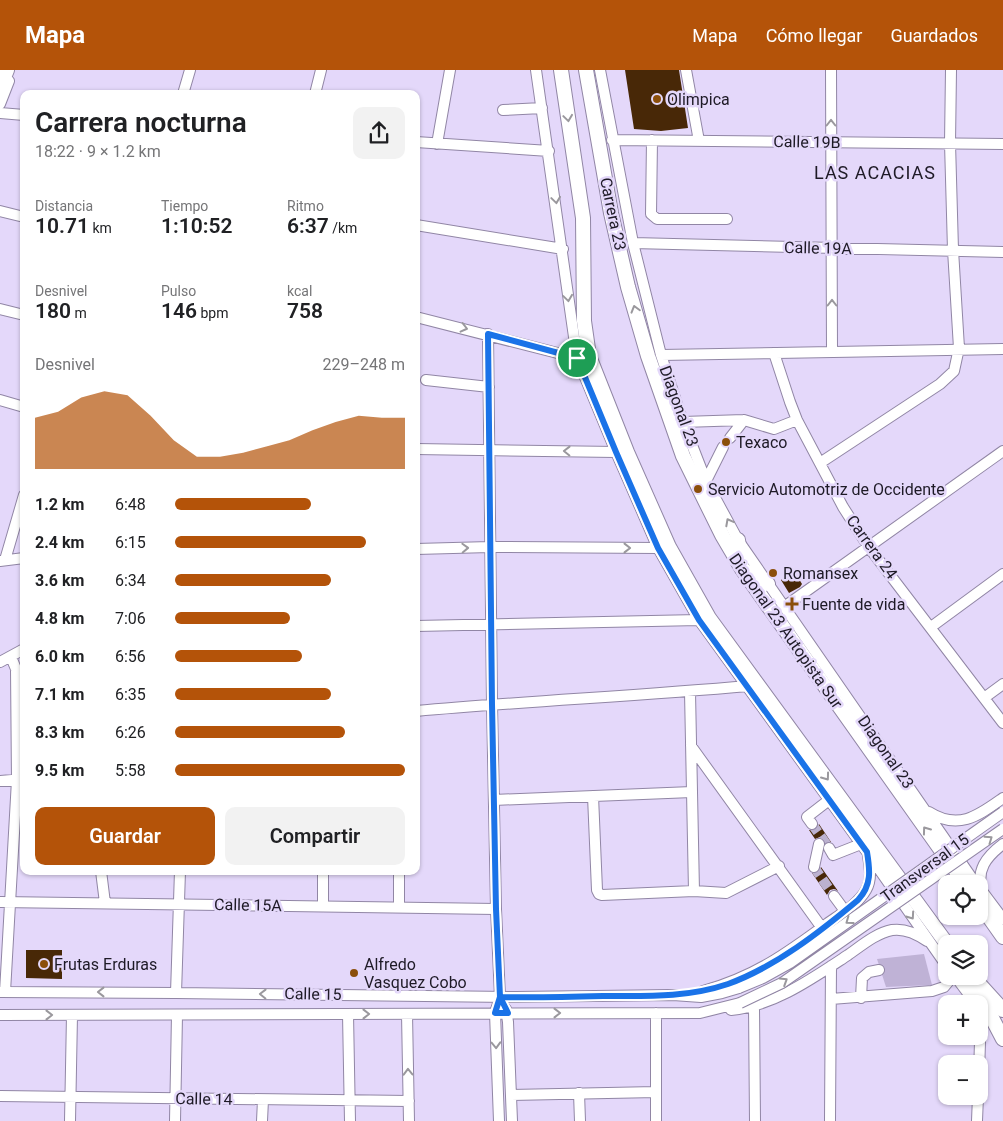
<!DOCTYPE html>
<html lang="es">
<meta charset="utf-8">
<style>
:root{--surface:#fff;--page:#f2f2f2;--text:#202124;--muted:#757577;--accent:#b45309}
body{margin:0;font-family:Roboto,sans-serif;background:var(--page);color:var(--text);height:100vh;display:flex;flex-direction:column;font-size:19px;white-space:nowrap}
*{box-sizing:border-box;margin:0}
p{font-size:16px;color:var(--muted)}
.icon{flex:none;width:28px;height:28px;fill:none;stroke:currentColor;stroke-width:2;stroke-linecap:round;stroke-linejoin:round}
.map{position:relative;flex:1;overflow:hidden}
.drawer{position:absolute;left:20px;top:20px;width:400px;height:785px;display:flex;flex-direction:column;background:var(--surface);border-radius:10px;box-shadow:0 1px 4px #0004}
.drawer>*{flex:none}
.buttons{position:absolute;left:938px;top:805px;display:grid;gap:10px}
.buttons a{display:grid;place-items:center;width:50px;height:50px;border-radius:10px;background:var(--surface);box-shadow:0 1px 4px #0004;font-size:25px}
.pin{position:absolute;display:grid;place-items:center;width:42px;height:42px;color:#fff;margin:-21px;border:2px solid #fff;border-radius:50%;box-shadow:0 1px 5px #0007}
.round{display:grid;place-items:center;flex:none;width:52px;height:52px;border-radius:10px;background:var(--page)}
.head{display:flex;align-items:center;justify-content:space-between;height:85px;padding:0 15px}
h1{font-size:28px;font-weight:600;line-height:38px}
.metrics{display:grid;grid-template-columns:repeat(3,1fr);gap:8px;height:85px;padding:5px 15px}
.metrics div{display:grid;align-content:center}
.metrics b{font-size:21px;font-weight:600}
.metrics small{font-size:14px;font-weight:400}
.metrics p{font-size:14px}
.chart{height:140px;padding:10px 15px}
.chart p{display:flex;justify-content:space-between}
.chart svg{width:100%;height:90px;margin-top:5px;fill:var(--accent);opacity:.7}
.primary-button{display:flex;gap:10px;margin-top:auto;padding:10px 15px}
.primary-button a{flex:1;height:58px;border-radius:10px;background:var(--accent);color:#fff;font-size:20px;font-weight:600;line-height:58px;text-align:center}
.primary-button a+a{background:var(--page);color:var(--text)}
ul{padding:0 15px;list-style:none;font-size:16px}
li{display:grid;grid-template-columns:80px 60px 1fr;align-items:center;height:38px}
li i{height:12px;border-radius:6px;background:var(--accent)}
header{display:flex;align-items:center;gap:30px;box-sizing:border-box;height:70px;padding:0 25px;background:var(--accent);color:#fff}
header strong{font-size:24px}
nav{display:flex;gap:28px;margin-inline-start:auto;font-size:18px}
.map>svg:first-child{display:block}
</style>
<header>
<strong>Mapa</strong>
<nav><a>Mapa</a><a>Cómo llegar</a><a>Guardados</a></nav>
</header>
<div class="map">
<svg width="1003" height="1051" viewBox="0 0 1003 1051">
<rect width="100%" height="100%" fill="#e4d8fa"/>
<!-- green -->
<path fill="#bfb2d6" d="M924,884L932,915L886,917L877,889Z"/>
<!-- building -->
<path fill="#482807" d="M625,0H679L688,58L661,61L634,59Z
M794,501L802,514L800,517L789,523L781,510Z
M819,754L831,772H826L820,767L815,769L809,760H816Z
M821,797L838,821L834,819L830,820L827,825L812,803L819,802Z
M26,880H62V909L26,908Z"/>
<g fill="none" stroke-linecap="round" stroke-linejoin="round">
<!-- minor-tunnel -->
<path stroke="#bcb2d0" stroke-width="10" stroke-dasharray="10 5" stroke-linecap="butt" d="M812,754L829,778
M814,797L834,826"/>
<!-- minor casing -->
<g stroke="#9186a5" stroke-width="12">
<path id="minor" d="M536,0L577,288L616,382L658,478L699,550L867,782L946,895
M600,0L633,173L661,285L683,352L706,411L738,470L976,814
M686,0L699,71
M831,0L832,282
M183,24L190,0
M315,24L321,0
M0,34L9,11
M503,40L542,38
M0,43L24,45
M612,70L1003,74
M652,70L651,144L657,149H727
M416,72L549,81
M437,74L450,0
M0,141L24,147
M416,155L563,179
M633,173L1003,182
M0,239L24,245
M416,247L577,288
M488,264L492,634L496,839L500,927L495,943L499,1051
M774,283L790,332L797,350L843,437L868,476L1003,653
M661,285L1003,279
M426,310L489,317
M0,330L24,337
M683,352L744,350L774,359L797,350
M730,368L744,350
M416,379L616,382
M820,393L940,314L954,301L959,278L953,180L950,73L951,0
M706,411L723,377
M416,479L490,477L658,478
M5,490L24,425
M0,491L24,488
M784,537L1003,381
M416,556L699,550
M931,557L1003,504
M0,592L24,579
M690,622L694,821
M984,628L1003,614
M416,641C527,631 637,626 748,616
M691,676L822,858
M0,711L23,709
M593,726L597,820L599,824L602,825L694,821L726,823L779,796
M494,730L692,722
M929,742C959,761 979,745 1003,728
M812,754L807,747L829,730
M829,778L833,785L861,774
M814,797L819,774
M101,801L105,833
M979,817L1003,849
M982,821C976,800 986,787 1003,774
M834,826L845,841
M0,832L496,839
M323,836V801
M399,838V801
M955,906L976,934
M703,921C754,907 786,884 828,853C841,844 858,834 866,820C872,810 870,798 868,786
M0,922L176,923L516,927L673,925L701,927L722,923L739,918
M5,922L17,710L16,599L11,587
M176,923L180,801
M861,928L862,908L869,902L879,900
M831,929L932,921L944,917L953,906
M754,936L755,1051
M506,939L508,952L512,1051
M731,940C774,936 813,908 848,885C861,876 876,863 892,860C905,858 917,864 927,871
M656,943V1051
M348,944L350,1051
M407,944L409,1051
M0,945L700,943L740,933
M979,1004L981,940
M579,1023L580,1051
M511,1025L656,1022
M0,1026L409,1031
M70,1051L72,945
M175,1051L177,945
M262,1051L263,1030
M830,1051L831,896
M977,1051L978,1026"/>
</g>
<!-- major casing -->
<g stroke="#9186a5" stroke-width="16">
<path id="major" d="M561,0L583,148L584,251L589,286L627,382L669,477L709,548L947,874
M586,0L611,143L628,217L648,286L683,386L722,465L742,499L965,814
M0,17L7,0
M738,470L742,499L768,514
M979,833L1003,867
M970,906L1003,969
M981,916L1003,940"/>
</g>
<!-- minor -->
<use href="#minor" stroke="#fff" stroke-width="10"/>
<!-- major -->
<use href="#major" stroke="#fff" stroke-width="14"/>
<!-- minor-bridge casing -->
<g stroke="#9186a5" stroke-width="12" stroke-linecap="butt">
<path id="minor-bridge" d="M739,918L763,908L790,893L1003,742
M740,933L782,913L1003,759"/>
</g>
<!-- minor-bridge -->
<use href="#minor-bridge" stroke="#fff" stroke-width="10"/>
</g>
<!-- one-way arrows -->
<defs><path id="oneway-chevron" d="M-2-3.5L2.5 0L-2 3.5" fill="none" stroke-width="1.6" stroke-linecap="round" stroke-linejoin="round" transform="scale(1.25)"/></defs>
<g stroke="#9a989d">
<use href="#oneway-chevron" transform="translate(568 48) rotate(82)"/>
<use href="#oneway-chevron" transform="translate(831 53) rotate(-90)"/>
<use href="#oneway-chevron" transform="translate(556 130) rotate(82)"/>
<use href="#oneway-chevron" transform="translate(568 228) rotate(82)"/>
<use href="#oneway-chevron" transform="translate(832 233) rotate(-90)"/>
<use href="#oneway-chevron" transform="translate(635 239) rotate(-106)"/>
<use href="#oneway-chevron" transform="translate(464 258) rotate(14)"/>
<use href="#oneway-chevron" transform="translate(567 381) rotate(-179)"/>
<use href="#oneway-chevron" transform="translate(729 452) rotate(-118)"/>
<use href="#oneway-chevron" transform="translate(465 478) rotate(-2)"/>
<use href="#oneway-chevron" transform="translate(627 478)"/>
<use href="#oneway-chevron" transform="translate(826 707) rotate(54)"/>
<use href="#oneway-chevron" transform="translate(926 760) rotate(-126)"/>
<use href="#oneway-chevron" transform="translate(989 769) rotate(-35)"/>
<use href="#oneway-chevron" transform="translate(911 846) rotate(55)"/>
<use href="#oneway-chevron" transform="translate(849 851) rotate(144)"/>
<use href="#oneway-chevron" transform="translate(784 911) rotate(-32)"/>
<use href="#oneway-chevron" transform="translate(101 922) rotate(-180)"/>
<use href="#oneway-chevron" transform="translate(263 924) rotate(-179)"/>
<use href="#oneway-chevron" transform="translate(557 943)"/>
<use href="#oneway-chevron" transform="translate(366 944)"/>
<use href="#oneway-chevron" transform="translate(49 945)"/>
<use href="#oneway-chevron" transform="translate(496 975) rotate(88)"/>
<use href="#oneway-chevron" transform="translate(408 1002) rotate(-91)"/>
</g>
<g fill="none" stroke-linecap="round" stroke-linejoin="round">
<!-- route casing -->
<g stroke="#fff" stroke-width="10">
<path id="route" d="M577,288L488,264L492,634L496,839L500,927L495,943H508L500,927C535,928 569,927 603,926C645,926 687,928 728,914C775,897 820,862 858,830C872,815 870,800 867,782L699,550L658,478L616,382L577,288"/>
</g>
<!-- route -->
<use href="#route" stroke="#1a73e8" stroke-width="6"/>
</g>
<!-- markers -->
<g fill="#8b4f0b" stroke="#e4d8fa" stroke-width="2">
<circle cx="657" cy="29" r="5"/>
<circle cx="726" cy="372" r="5"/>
<circle cx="698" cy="419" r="5"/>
<circle cx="773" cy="503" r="5"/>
<path d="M789.5 526.5h5v5h5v5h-5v5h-5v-5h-5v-5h5z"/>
<circle cx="44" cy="894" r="5"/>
<circle cx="354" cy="903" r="5"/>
</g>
<g text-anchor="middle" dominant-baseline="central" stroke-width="5" stroke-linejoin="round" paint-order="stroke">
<!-- poi labels -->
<g font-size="16" fill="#1e1a26" stroke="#e4d8fa" text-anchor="start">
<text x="667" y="29">Olimpica</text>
<text x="736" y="372">Texaco</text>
<text x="708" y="419">Servicio Automotriz de Occidente</text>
<text x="783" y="503">Romansex</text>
<text x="802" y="534">Fuente de vida</text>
<text x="54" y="894">Frutas Erduras</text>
<text x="364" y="894">Alfredo<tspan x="364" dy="18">Vasquez Cobo</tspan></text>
</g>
<!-- street labels -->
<g font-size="16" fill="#1e1a26" stroke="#e4d8fa">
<text transform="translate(807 72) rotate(1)">Calle 19B</text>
<text transform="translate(613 144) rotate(78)">Carrera 23</text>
<text transform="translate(818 178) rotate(1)">Calle 19A</text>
<text transform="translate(679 336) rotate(70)">Diagonal 23</text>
<text transform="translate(872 477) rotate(54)">Carrera 24</text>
<text transform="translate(786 561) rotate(55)">Diagonal 23 Autopista Sur</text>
<text transform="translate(886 682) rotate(55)">Diagonal 23</text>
<text transform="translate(925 798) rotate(-36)">Transversal 15</text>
<text transform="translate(248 835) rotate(1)">Calle 15A</text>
<text transform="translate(313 924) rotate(1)">Calle 15</text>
<text transform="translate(204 1029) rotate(1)">Calle 14</text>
</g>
<!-- neighbourhood labels -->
<g font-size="18" letter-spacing="1" fill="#1e1a26" stroke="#e4d8fa">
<text x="875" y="102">LAS ACACIAS</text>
</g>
</g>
</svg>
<div class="buttons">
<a><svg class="icon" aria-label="locate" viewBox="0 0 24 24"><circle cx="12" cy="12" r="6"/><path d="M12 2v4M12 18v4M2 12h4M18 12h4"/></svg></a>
<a><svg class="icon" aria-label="layers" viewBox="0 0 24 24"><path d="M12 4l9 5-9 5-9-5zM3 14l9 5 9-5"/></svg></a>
<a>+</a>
<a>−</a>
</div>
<div class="pin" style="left:577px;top:288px;background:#1e9e55"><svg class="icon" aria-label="arrive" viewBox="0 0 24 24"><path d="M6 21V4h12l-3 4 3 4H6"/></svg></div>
<section class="drawer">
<div class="head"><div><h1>Carrera nocturna</h1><p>18:22 · 9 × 1.2 km</p></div><a class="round"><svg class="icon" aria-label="share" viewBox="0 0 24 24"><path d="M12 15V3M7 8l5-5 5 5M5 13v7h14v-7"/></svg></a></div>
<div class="metrics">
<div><p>Distancia</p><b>10.71<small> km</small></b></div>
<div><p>Tiempo</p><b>1:10:52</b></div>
<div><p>Ritmo</p><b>6:37<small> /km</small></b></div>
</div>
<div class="metrics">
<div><p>Desnivel</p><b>180<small> m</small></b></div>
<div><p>Pulso</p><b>146<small> bpm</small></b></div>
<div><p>kcal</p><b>758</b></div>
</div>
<div class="chart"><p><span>Desnivel</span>229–248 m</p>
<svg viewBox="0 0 160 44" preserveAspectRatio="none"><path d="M0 44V19L10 16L20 9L30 6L40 8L50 18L60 30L70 38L80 38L90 36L100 33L110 30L120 25L130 21L140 18L150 19L160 19V44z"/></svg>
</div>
<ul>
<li><b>1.2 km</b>6:48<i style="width:59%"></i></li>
<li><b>2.4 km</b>6:15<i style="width:83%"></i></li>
<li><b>3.6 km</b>6:34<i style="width:68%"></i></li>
<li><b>4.8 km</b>7:06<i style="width:50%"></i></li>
<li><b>6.0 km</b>6:56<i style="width:55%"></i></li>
<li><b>7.1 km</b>6:35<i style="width:68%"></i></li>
<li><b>8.3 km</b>6:26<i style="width:74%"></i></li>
<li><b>9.5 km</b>5:58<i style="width:100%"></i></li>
</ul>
<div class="primary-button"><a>Guardar</a><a>Compartir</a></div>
</section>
</div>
